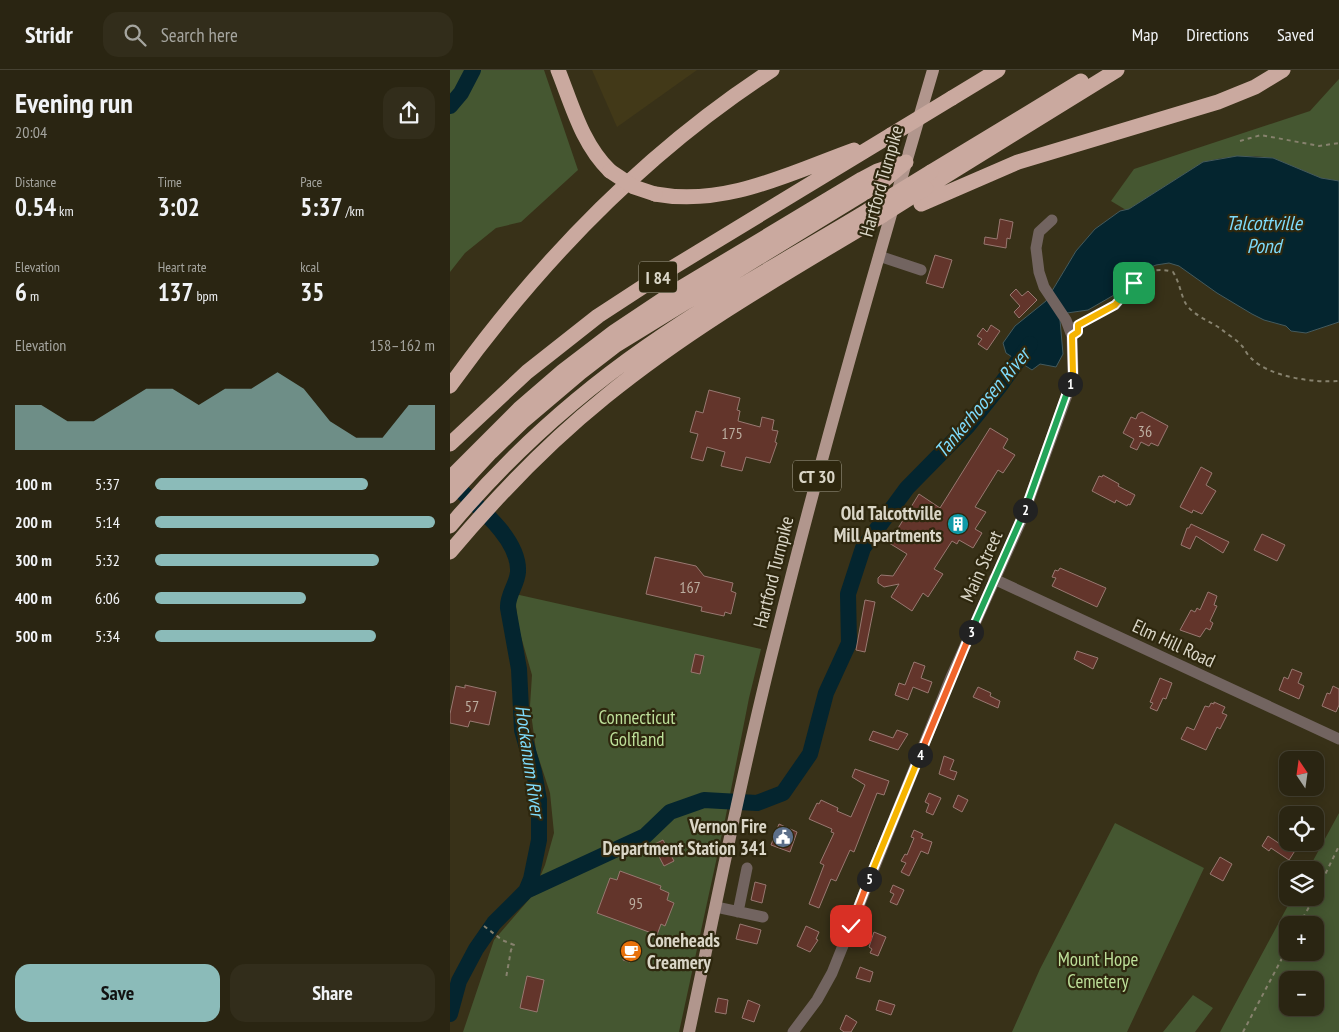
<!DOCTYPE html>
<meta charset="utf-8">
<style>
:root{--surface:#2a2512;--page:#322d1b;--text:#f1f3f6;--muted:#a5a59f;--line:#464232;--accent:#8bbbb9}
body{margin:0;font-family:"PT Sans Narrow",sans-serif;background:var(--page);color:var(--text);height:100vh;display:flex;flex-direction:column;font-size:19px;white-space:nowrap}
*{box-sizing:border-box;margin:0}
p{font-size:16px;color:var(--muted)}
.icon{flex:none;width:28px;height:28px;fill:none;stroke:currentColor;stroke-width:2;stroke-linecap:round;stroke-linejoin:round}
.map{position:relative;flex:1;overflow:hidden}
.sheet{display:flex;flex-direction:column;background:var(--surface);width:450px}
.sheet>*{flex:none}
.needle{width:32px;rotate:347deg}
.tools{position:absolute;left:829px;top:681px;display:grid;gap:10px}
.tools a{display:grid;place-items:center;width:45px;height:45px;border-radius:10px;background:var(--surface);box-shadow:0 2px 12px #0003,0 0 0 1px var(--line);font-size:25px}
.pin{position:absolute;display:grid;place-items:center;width:42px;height:42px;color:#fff;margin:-21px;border-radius:10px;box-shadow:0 2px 8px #0006}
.km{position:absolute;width:25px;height:25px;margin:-12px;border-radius:50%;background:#222;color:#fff;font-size:14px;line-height:25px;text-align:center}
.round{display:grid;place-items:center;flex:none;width:52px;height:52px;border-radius:15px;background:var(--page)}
.headline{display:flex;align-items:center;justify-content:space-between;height:85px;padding:0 15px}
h1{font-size:28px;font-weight:800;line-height:38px}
.metrics{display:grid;grid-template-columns:repeat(3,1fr);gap:8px;height:85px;padding:5px 15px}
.metrics div{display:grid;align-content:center}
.metrics b{font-size:25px;font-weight:800}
.metrics small{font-size:14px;font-weight:400}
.metrics p{font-size:14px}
.chart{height:140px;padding:10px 15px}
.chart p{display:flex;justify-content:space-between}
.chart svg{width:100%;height:90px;margin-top:5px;fill:var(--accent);opacity:.7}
.primary-button{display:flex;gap:10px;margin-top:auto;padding:10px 15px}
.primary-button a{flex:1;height:58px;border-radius:15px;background:var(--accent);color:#111;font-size:20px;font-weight:800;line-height:58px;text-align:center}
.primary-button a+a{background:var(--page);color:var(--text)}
ul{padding:0 15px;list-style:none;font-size:16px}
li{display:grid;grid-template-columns:80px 60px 1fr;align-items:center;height:38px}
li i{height:12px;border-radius:6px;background:var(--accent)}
header{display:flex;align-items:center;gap:30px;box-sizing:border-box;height:70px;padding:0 25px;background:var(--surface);border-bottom:1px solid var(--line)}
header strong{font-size:24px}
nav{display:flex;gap:28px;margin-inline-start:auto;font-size:18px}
.search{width:350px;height:45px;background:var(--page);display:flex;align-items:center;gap:12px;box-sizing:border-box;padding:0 18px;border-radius:15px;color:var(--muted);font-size:19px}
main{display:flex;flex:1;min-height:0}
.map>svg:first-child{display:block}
</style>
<header>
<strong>Stridr</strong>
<div class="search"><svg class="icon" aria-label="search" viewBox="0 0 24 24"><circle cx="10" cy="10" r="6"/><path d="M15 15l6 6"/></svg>Search here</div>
<nav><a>Map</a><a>Directions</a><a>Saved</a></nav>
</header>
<main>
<section class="sheet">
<div class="headline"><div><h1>Evening run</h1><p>20:04</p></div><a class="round"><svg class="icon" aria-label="share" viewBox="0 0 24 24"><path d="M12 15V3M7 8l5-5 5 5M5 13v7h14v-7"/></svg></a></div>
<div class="metrics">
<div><p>Distance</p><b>0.54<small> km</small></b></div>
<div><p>Time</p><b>3:02</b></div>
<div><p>Pace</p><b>5:37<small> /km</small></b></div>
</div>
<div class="metrics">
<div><p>Elevation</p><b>6<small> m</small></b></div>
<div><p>Heart rate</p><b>137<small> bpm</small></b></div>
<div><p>kcal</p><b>35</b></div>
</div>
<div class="chart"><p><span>Elevation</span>158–162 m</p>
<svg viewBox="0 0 160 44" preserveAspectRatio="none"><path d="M0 44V22L10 22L20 30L30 30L40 22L50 14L60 14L70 22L80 14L90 14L100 6L110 14L120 30L130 38L140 38L150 22L160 22V44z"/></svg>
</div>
<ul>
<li><b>100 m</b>5:37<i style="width:76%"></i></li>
<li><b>200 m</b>5:14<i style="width:100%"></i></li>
<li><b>300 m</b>5:32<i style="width:80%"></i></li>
<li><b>400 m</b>6:06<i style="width:54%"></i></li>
<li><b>500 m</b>5:34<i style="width:79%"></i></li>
</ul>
<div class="primary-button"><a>Save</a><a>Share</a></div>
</section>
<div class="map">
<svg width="889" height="962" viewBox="0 0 889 962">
<rect width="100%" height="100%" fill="#383118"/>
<!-- built -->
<path fill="#423918" d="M142,0H247L167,57Z"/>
<!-- green -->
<path fill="#455731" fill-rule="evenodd" d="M0,0H94L128,100L71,152L46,158L15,183L0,202Z
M889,9V111L871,108L823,88L805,86L772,88L753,92L679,139L676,140L661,131L684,99L860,41Z
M65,524L311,579L299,628L275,750L229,962H13L44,870L82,826L95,795L104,763L100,723L86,680L80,636L82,605L68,556Z
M889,743V962H770L842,828H865V800H858ZM838,855H865V882H838ZM838,910H865V938H838Z
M665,753L754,798L677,962H562L590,899Z
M743,925L763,938L745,962H713Z"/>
<!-- water -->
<path fill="#04252f" stroke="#445a5d" d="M787,86L823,88L871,108L889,111V252L856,263L841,261L836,256L814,250L802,244L767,223L729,196L719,193L706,195L692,201L684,205L664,225L638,240L617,243L610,250L613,284L606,297L590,294L582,300L556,283L553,273L565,256L596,231L626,181L645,159L670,141L679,139L753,92Z"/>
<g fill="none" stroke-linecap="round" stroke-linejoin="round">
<!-- river -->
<path stroke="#04252f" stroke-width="16" d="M0,36L11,23L23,0
M0,411C23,433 70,467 68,502C67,515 57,525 58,538L69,599L72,660L84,702L89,730V770L81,809L76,821L44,853L26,879L9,911L0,944
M76,821L195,766L220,742L254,730L307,733L333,723L360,684L376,623L399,573L398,524L413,478L457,418L517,357L549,317L580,274"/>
</g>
<!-- building -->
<path fill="#63352b" stroke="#987871" d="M550,149L563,152L560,169L557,168L556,178L534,174L535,167L547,169Z
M485,185L502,190L493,218L476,213Z
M566,219L572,226L578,221L587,230L569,248L564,242L570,236L560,225Z
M541,255L550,261L537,280L528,274L532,269L527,266L533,258L537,262Z
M259,320L290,328L287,340L290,341L288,351L310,357L312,347L324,350L322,360L328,361L325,372L327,373L320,393L296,387L292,401L271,396L275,382L257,377L253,391L241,388L248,364L240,362L246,341L253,343Z
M692,342L718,356L708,376L701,373L699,376L691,372L687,380L680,377L684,369L673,363L681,347L686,349L688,344Z
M540,358L558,369L553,378L565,385L553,403L548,400L525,437L536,442L525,459L532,463L523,478L509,470L507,474L502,471L484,499L493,504L478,527L473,523L462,541L441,527L449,514L434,517L428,513V508L431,505L443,506L457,484L439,473L469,424L490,438Z
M751,397L762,403L756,415L766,421L752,444L743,440L742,443L730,437Z
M653,405L669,414L668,416L685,425L680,435L678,434L677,436L666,430L665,433L642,421L649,406L652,407Z
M741,454L779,472L773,483L746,466L740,479L731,475L737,458H739Z
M812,464L835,475L827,491L804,480Z
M205,487L246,496L254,506L283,513L281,521L286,523L281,544L275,542L274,546L251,541L252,537L196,524Z
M610,498L656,518L647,537L602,516L606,508L602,507L605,500L608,501Z
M758,522L767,526L764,535L767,536L760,551L763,553L760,560L756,558L750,567L730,560L741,540L745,542L747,538L750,540Z
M415,530L425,532L415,582L406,580Z
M627,581L648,588L643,599L624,589Z
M245,584L254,586L250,604L241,602Z
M464,592L475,596L471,608L482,612L478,623L463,617L458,630L445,625L449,613L455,615Z
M842,599L852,603L848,613L854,616L849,629L829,620L834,607L838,609Z
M710,608L722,613L716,629L713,628L707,641L700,638L703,633L700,632Z
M15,615L46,622L39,655L20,651L18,657L0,653V644L6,616L15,618Z
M883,616L889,619V635L886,642L872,636L877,623L880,624Z
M528,617L541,623L540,626L550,631L548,638L523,627Z
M764,632L775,637L772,643L777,645L770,659L767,657L756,680L731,669L737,657L744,660L755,636L759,637L761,633L764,634Z
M447,660L458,664L448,680L419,670L423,661L443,668Z
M494,686L504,690L500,700L507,702L504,710L489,704Z
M405,699L439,711L434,725L427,723L404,782L400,780L386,811L381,809L369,838L359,834L374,795L370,793L384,763L381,762L382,759L359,749L367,733L369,734L371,730L388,738L387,741L401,747L415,715L402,707Z
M479,723L491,728L483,745L476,742L479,734L475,732Z
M508,725L518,730L512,742L503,737Z
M329,754L347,762L340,782L321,775Z
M464,760L473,764L471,768L482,772L478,784L471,781L459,806L451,802L456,793L451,791L455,784L457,785L464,768L461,767Z
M818,766L833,776L835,772H843L848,776L839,790L821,778L819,781L812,776Z
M213,770L224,791L214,796L203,775Z
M770,787L782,794L773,811L760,804Z
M170,801L211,816L210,819L219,823L217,830L224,833L215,856L211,854L207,865L147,843L160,808L167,810Z
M305,812L316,815L312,833L301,830Z
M443,815L454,820L447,835L440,832L444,824L440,822Z
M290,854L311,860L307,874L286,869Z
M356,856L369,862L366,869L368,870L360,882L347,876Z
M424,862L436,867L428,886L420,883L422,879L419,877Z
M177,874L187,877L184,887L182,886L180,892L173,890Z
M410,897L423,902L420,912L406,908Z
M77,906L94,910L87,942L70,938Z
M268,928L278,930L276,944L265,942Z
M298,930L310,935L304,952L292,948Z
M429,930L445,935L441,945L426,940Z
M396,945L407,952L401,962H394L390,959Z"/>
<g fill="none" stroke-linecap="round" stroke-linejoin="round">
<!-- path -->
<path stroke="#87826e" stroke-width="2" stroke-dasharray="4 4" stroke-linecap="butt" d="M790,71L811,65L869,76L889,73
M629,254C640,247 656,242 666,234C685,217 692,193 723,202C730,213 731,226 736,234C744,246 760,251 771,259C777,264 786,269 792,276C795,279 797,285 801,288C819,307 864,313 889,311
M865,825L889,776
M849,855L864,828
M34,856L52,870L64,875L61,880L56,908
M793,962L838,877"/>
<!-- minor -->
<path stroke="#726460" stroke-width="11" d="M429,186L471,200
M544,509L889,669
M266,837L313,847
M288,842L297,798
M343,962L367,930L382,903L501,607L572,449L617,325L623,303L622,266L616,250L594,217L589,202L586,178L589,162L602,150"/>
<!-- major -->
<path stroke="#b1968d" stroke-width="12" d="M239,962C267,830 293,698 326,567C373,377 428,188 483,0"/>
<!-- highway -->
<path stroke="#caa99f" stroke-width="15" d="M108,0C122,35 132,74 160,101
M502,28L548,0
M481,102L631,11
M476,118L667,0
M205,124C276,137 340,103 404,80
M471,134L568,92L768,32L805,17L833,0
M0,316C89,192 193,84 322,0
M0,374L77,302L148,246L217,201L441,65
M0,408L69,339L113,301L164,262L224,222L412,109L427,101L451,93
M0,426L41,382L72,352L131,302L166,275L432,112L456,92
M0,456C57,388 123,328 196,277C267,227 345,185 419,140
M0,482C47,426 98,373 155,327C241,257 338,202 433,145"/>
<!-- highway-bridge -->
<path stroke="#caa99f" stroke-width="15" d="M441,65L502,28
M160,101L184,117L205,124
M419,140L481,102
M433,145L476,118"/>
</g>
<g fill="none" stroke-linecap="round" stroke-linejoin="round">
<!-- split-1 casing -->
<g stroke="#fff" stroke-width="10">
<path id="split-1" d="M620,314L623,303L622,266L628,262V255L665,235L684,213"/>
</g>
<!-- split-2 casing -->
<g stroke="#fff" stroke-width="10">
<path id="split-2" d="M575,440L620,314"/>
</g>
<!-- split-3 casing -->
<g stroke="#fff" stroke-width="10">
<path id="split-3" d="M521,562L575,440"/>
</g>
<!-- split-4 casing -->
<g stroke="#fff" stroke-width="10">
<path id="split-4" d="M470,685L521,562"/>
</g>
<!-- split-5 casing -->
<g stroke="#fff" stroke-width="10">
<path id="split-5" d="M419,809L470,685"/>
</g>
<!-- split-6 casing -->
<g stroke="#fff" stroke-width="10">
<path id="split-6" d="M401,856L419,809"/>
</g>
<!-- split-1 -->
<use href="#split-1" stroke="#f5b400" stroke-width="6"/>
<!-- split-2 -->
<use href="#split-2" stroke="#22a559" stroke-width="6"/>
<!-- split-3 -->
<use href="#split-3" stroke="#22a559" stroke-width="6"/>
<!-- split-4 -->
<use href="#split-4" stroke="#f0652b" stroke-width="6"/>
<!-- split-5 -->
<use href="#split-5" stroke="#f5b400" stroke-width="6"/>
<!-- split-6 -->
<use href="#split-6" stroke="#f0652b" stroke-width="6"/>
</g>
<!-- icons -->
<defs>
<g id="building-disc" transform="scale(1.125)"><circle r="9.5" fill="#0f9aa8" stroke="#2e270e"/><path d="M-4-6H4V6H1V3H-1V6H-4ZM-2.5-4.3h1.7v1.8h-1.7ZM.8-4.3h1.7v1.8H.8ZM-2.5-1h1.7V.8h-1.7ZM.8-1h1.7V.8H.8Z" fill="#fff"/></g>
<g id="civic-disc" transform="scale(1.125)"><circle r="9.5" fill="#5c6f8a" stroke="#2e270e"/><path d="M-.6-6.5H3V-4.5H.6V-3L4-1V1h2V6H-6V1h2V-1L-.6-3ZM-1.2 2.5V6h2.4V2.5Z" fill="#fff"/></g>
<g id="cafe-disc" transform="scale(1.125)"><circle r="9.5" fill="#e8710a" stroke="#2e270e"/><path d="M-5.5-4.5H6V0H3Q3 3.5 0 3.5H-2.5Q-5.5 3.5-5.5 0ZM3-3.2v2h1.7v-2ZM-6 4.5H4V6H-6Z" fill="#fff"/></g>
</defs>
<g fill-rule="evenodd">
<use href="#building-disc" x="508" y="454"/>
<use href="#civic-disc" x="333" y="767"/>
<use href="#cafe-disc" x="181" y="881"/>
</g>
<g text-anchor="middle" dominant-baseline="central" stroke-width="4.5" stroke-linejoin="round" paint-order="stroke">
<!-- number labels -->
<g font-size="16" fill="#bcaea0">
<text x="695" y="361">36</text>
<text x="282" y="363">175</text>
<text x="240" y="517">167</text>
<text x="22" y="636">57</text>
<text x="186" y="833">95</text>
</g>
<!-- shield labels -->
<g fill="#2e270e" stroke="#a6a290" stroke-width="1">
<rect x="189" y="191.5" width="38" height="31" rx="4"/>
<rect x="343" y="390.5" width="48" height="31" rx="4"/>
</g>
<g font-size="18" font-weight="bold" fill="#dad6c7">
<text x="208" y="207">I 84</text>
<text x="367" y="406">CT 30</text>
</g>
<!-- street labels -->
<g font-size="19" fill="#dad6c7" stroke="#2e270e">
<text transform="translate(431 111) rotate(-74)">Hartford Turnpike</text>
<text transform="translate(531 496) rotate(-66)">Main Street</text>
<text transform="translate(323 502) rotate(-76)">Hartford Turnpike</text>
<text transform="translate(724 573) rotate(25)">Elm Hill Road</text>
</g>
<!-- poi labels -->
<g font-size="19" font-weight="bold" fill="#dad6c7" stroke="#2e270e" text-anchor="end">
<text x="492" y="443">Old Talcottville<tspan x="492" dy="22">Mill Apartments</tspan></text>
<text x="317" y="756">Vernon Fire<tspan x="317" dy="22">Department Station 341</tspan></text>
<text x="197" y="870" text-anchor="start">Coneheads<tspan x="197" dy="22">Creamery</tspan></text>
</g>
<!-- park labels -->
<g font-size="19" fill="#bddf99" stroke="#2e270e">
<text x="187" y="647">Connecticut<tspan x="187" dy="22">Golfland</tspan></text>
<text x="648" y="889">Mount Hope<tspan x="648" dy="22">Cemetery</tspan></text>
</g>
<!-- water labels -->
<g font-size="20" font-style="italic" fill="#7edbfb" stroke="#2e270e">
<text x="814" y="153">Talcottville<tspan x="814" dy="23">Pond</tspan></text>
<text transform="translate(532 333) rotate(-50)">Tankerhoosen River</text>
<text transform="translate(80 691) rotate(82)">Hockanum River</text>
</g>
</g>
</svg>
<div class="tools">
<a><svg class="needle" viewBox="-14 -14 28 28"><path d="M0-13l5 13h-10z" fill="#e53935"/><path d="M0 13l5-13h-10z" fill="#a5a59f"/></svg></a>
<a><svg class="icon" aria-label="locate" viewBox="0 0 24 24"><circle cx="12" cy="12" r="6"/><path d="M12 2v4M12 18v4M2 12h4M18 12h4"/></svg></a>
<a><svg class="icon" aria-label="layers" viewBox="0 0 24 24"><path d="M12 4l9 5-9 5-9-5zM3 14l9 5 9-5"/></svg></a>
<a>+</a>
<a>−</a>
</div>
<div class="pin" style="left:684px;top:213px;background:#1e9e55"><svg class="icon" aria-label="arrive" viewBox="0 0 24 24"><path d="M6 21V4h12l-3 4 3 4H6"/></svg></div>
<div class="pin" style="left:401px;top:856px;background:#d93025"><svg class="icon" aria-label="check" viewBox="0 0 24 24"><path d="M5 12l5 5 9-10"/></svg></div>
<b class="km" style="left:620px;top:314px">1</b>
<b class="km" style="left:575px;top:440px">2</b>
<b class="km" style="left:521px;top:562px">3</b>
<b class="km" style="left:470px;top:685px">4</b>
<b class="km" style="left:419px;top:809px">5</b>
</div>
</main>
